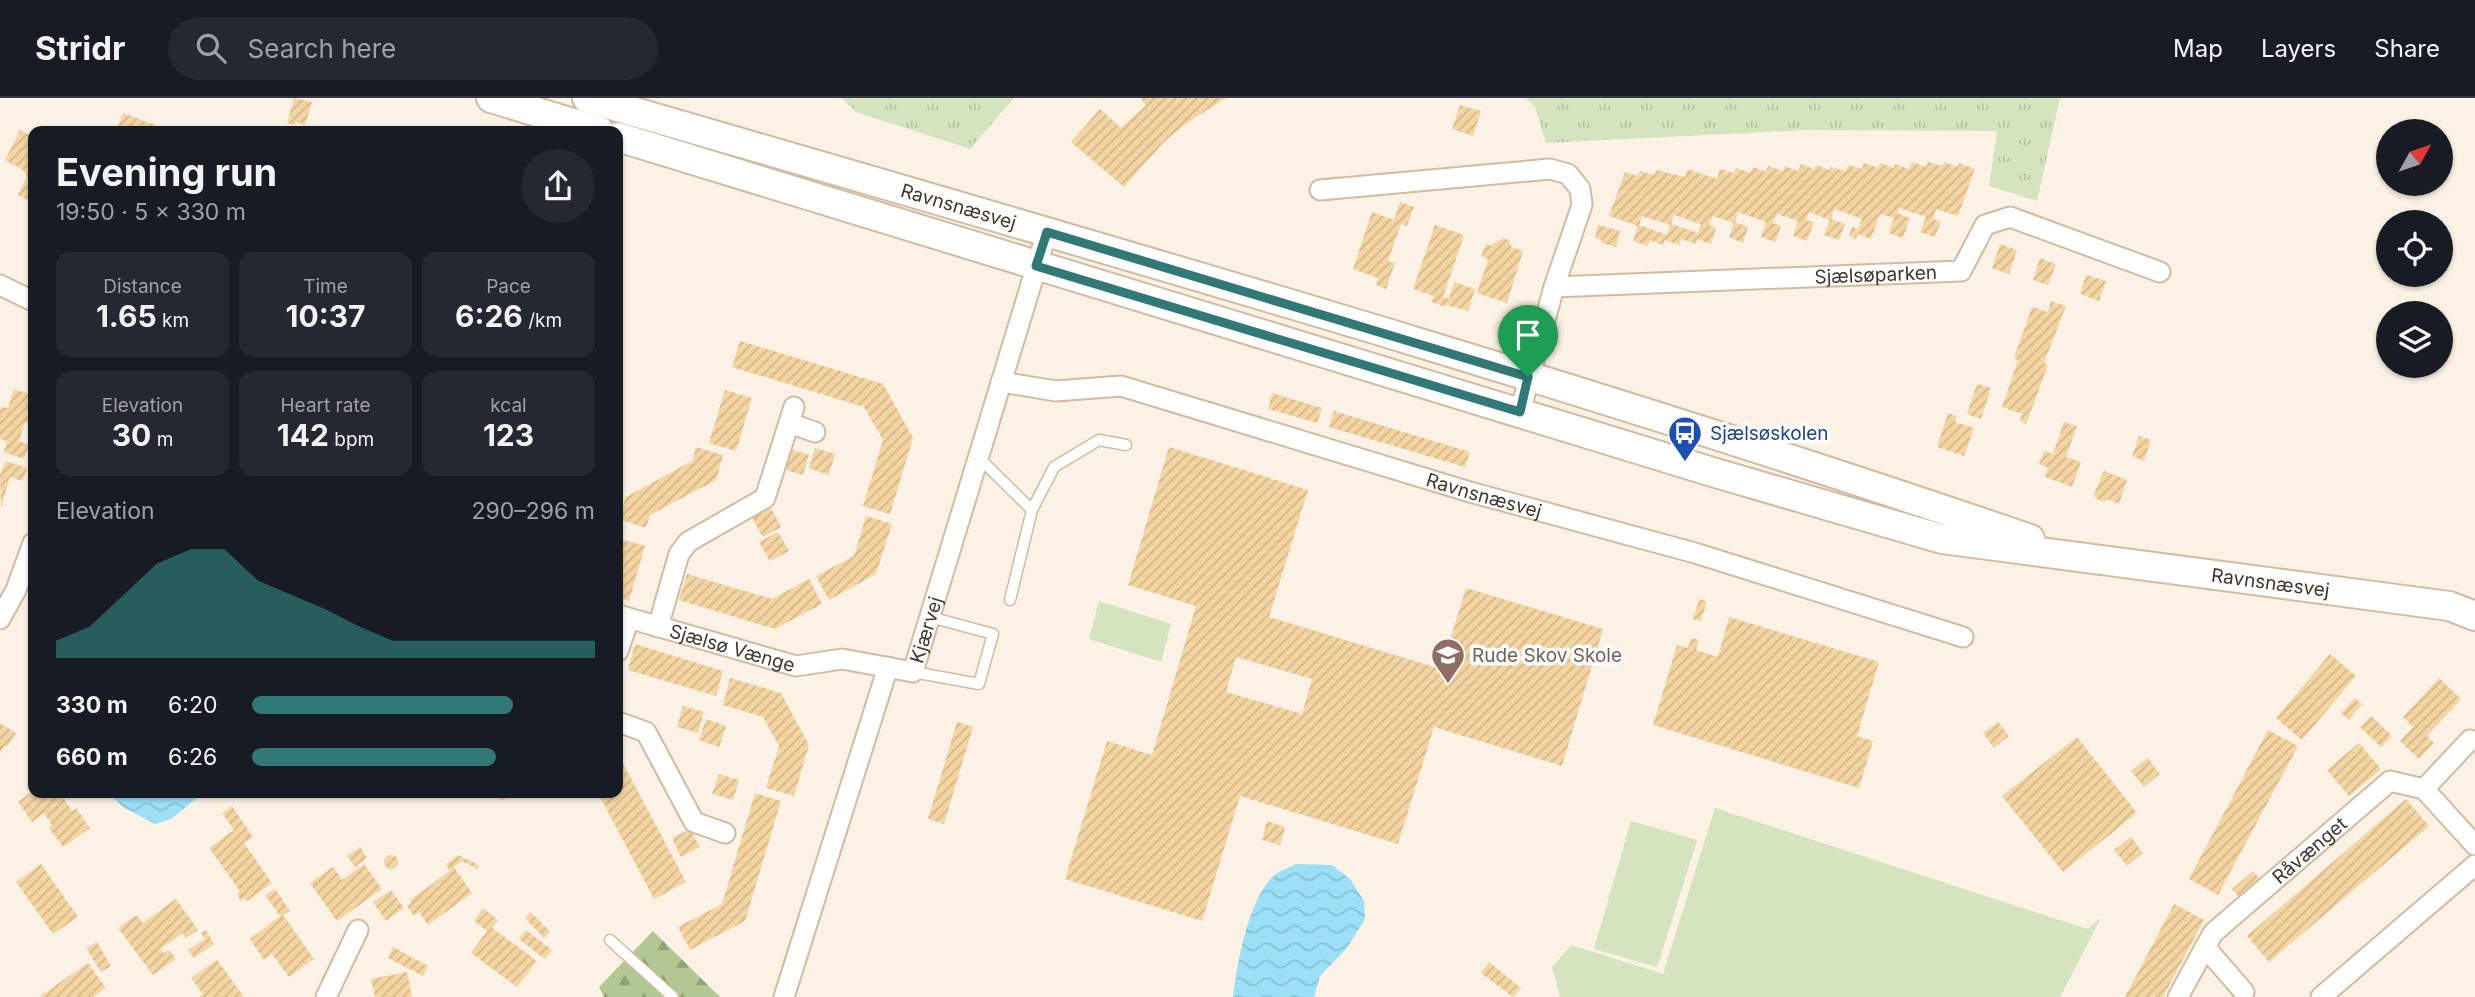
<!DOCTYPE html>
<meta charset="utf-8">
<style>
:root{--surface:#171b24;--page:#242831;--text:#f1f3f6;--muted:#9ea1a6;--line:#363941;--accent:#307976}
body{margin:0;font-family:Inter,sans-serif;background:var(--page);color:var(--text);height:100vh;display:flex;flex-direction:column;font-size:26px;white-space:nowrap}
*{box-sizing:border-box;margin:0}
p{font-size:23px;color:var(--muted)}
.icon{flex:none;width:38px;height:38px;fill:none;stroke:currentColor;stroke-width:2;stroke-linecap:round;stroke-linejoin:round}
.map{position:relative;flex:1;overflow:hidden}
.sheet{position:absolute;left:28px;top:28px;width:595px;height:672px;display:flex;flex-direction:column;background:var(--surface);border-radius:14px;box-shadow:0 2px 5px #0004}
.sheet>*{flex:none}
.needle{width:46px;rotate:50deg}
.fabs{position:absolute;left:2376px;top:21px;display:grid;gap:14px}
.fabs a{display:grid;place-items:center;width:77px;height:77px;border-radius:50%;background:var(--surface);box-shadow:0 2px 5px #0004;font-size:35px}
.pin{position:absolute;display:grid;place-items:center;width:60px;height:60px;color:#fff;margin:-72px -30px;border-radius:50% 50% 50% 0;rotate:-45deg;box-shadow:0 0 7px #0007}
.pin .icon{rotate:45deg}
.round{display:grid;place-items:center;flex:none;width:74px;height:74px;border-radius:37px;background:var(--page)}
.head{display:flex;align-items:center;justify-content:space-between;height:119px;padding:0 28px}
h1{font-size:38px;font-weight:700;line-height:52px}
.metrics{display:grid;grid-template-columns:repeat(3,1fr);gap:10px;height:119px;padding:7px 28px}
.metrics div{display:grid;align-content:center;border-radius:14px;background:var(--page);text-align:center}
.metrics b{font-size:30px;font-weight:700}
.metrics small{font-size:19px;font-weight:400}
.metrics p{font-size:19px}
.chart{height:196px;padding:14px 28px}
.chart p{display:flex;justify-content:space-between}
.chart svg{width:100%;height:126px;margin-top:7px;fill:var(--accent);opacity:.7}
ul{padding:0 28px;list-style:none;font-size:23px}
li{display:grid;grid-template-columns:112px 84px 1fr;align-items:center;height:52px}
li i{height:18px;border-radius:9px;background:var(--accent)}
header{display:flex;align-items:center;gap:42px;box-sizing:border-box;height:98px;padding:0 35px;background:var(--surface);border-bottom:2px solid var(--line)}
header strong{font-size:33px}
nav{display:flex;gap:38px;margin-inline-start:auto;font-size:24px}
.search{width:490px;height:63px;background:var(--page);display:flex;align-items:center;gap:18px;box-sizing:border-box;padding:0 24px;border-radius:38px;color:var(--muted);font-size:26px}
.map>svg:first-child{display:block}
</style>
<header>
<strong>Stridr</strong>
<div class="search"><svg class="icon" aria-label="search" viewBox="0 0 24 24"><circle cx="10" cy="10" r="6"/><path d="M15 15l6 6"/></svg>Search here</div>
<nav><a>Map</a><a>Layers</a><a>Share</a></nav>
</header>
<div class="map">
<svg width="2475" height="899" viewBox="0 0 2475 899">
<defs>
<pattern id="grass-tufts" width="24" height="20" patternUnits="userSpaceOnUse" patternTransform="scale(1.75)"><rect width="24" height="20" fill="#d4e4be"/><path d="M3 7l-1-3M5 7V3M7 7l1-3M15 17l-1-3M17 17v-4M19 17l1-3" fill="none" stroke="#b7c4a3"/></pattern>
<pattern id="forest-firs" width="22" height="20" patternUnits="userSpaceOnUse" patternTransform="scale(1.75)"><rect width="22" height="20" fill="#b2c792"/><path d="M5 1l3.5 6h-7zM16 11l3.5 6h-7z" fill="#92a277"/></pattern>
<pattern id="water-waves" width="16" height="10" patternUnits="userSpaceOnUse" patternTransform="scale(1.75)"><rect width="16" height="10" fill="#9be0f6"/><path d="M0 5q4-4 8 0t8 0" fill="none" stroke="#87c1d3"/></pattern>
<pattern id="building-hatch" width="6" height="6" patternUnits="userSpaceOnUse" patternTransform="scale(1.75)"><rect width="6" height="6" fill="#f4d5a1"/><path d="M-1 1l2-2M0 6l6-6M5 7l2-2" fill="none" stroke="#d2b78b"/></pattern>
</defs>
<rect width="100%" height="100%" fill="#fcf1e5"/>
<!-- grass -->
<path fill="url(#grass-tufts)" d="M842,0H1014L970,51L856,14Z
M1526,0H2060L2037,103L1989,88L1997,33L1806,32L1546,45L1535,9Z"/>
<!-- forest -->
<path fill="url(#forest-firs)" d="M653,833L720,899H604L599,889Z"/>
<!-- garden -->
<path fill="#d4e4be" d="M1099,503L1171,526L1161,564L1089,541Z
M1715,710L2087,831L2101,820L2060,899H1560L1552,869L1571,847L1663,876Z
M1631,723L1697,742L1659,864L1656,869L1594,851Z"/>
<!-- water -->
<path fill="url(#water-waves)" d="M108,695H203L171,721L155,726L123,709Z
M1296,766L1332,767L1350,781L1364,803L1365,821L1347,850L1320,878L1314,899H1233C1237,866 1249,796 1276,776C1282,772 1290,769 1296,766Z"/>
<!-- building -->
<path fill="url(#building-hatch)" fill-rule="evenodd" d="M294,0L312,4L305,27L296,24L295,27L287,25Z
M1141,0H1226L1187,25L1164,44L1124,89L1071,44L1100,11L1121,30L1146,7Z
M1460,7L1481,13L1473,38L1452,31Z
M123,15L171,33H116Z
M20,32L33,39V105L18,97L27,79L23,72L5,62Z
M1912,64L1926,69L1928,64L1942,68L1944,64L1958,69L1959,65L1975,71L1958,118L1936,111L1933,121L1941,124L1935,139L1920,134L1926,119L1899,110L1897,115L1910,120L1903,140L1889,135L1894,120L1880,116L1871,141L1858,136L1856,141L1849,138L1852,129L1858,131L1862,121L1834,111L1831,121L1845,126L1839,142L1824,137L1830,122L1809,114L1806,122L1814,124L1807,143L1793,138L1798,123L1777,116L1773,125L1781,128L1775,144L1761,139L1766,124L1738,114L1735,124L1748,129L1743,145L1729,139L1734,125L1713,118L1709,127L1716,130L1711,146L1697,141L1696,146L1681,141L1679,147L1665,142L1663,147L1650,142L1647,148L1633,143L1638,128L1609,118L1625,74L1638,78L1640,73L1654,77L1656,72L1685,79L1688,71L1717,81L1720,71L1734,75L1736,70L1750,75L1753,69L1766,74L1768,68L1783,73L1785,68L1798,73L1801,66L1814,71L1816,67L1830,72L1831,69L1846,73L1848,67L1862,71L1864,65L1878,70L1880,65L1894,70L1895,66L1909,71ZM1674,117L1701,126L1698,135L1671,126ZM1642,118L1670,127L1667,137L1639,127Z
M1400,104L1414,109L1407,128L1401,126L1388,163L1395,165L1386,191L1376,187L1378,180L1353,171L1372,114L1394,122Z
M1435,127L1464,137L1443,199L1449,201L1454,184L1475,191L1468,213L1447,207L1446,209L1431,204L1434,198L1413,191Z
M1598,127L1620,133L1616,149L1601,145L1602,142L1595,140Z
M1504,140L1510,143L1511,149L1523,153L1507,205L1477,195L1488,161L1481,158L1486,146L1493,148L1494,145Z
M2000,146L2017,152L2009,176L1992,170Z
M2040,160L2056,166L2048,187L2033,182Z
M2086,177L2106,183L2099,203L2080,196Z
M2051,203L2066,208L2044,265L2048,267L2026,326L2020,323L2022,316L2002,309L2018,262L2014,260L2032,209L2048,214Z
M740,243L883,286L913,340L890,416L863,408L883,342L864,309L732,269Z
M1977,286L1991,290L1981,321L1967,316Z
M14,291L33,297V317L30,326L25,324L19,343L29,347L24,361L4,354L7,343L0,341V311L3,309L8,310Z
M725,292L752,300L736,353L709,345Z
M1272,295L1322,310L1317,325L1268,311Z
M1334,313L1470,354L1465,369L1329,329Z
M1948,315L1957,318L1955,324L1974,330L1964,358L1937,349Z
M2064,324L2077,328L2066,359L2081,364L2072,389L2045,379L2048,370L2039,366L2044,353L2053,356Z
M2139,338L2151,342L2144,363L2132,358Z
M696,349L723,357L716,382L650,417L646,430L619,421L626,399L692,363Z
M1169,349L1308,392L1269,519L1441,571L1466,490L1603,531L1562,668L1434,629L1398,746L1240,698L1202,823L1065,781L1107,643L1152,657L1196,508L1128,487ZM1236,559L1312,581L1302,616L1226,594Z
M815,350L835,356L829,377L809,370Z
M789,351L809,357L803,377L783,371Z
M6,363L27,370L23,383L10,379L1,410L0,376Z
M2104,373L2127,382L2119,406L2107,401L2104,404L2096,401L2094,396Z
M771,410L781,429L763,439L752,420Z
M866,418L892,426L876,476L829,502L816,478L854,458Z
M778,434L789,453L770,463L759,444Z
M618,440L645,448L629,503L618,499Z
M687,476L772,501L809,481L822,506L775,531L679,502Z
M1699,501L1707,503L1701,523L1693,521Z
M1729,519L1879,564L1857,638L1873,643L1859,690L1653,627L1677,547L1688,550L1691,540L1699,542L1696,552L1718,559Z
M635,546L723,573L716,598L628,572Z
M2330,556L2356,578L2302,642L2276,620Z
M730,580L781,595L809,647L794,698L766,690L779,648L763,619L723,607Z
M2439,580L2461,601L2427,638L2434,645L2419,661L2400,643L2413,629L2403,619Z
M2355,600L2362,606L2349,622L2341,615Z
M683,608L704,614L698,635L677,629Z
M2371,618L2392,638L2381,649L2360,629Z
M706,621L726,628L719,649L699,642Z
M957,624L973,629L944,726L928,721Z
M1998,624L2009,638L1994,650L1983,635Z
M0,625L16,635L7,649L5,647L0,655Z
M2268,632L2298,648L2218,797L2189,781Z
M2077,639L2137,715L2063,774L2002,698Z
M2359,645L2381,671L2349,698L2327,672Z
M618,656L686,784L654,801L598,695H618Z
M2148,660L2160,676L2144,689L2131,673Z
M719,676L739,682L733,702L712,696Z
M33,693L65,695L68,699L64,701L72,713L76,710L90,730L63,749L49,730L52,727L44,715L32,724L18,704Z
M480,695H517L503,702Z
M755,695L781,703L745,823L690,852L678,829L722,806Z
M2406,701L2429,728L2269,864L2247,838Z
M232,708L253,739L244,745L272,785L247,803L245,800L241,803L237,796L240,793L209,750L234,732L222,715Z
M1267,723L1285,729L1280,747L1262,742Z
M690,731L700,749L681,759L672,740Z
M2131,739L2143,755L2127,768L2114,752Z
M360,749L367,760L355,769L347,758Z
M458,757L479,767L477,771L462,763L454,769L472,795L428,827L419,814L414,818L407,808L411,805L410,802L450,773L446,766Z
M384 764a7 7 0 1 1 14 0a7 7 0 1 1-14 0Z
M41,766L78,819L53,836L16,784Z
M364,766L382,791L337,823L310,785L333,769L342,782Z
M2253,773L2260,781L2239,799L2232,791Z
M275,791L290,813L283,817L314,861L289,879L272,856L264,862L250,841L280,818L265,797Z
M391,792L404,810L386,823L373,804Z
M176,801L198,832L186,840L183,835L160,851L164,855L169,852L176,861L153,877L118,830L136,817L143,825Z
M2174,806L2204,822L2163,899H2125Z
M483,810L498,822L492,830L537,863L517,889L471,855L487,833L474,823Z
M531,814L550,834L544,840L525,820Z
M206,832L214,846L194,860L188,852L205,841L201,835Z
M526,832L552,852L545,861L519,841Z
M97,844L111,868L101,874L86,850Z
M393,849L428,868L423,878L388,860Z
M217,862L244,899H199L203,896L191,880Z
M1489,864L1521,890L1513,899L1481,875Z
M88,865L106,890L93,899H39Z
M407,874L412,899H375L371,881Z"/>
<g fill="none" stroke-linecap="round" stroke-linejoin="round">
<!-- lane casing -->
<g stroke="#d4ba9e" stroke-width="13">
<path id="lane" d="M978,359L1032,412
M1010,502L1032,412L1054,369L1099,342L1126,347
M913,574L979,586L993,536L930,519
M610,842L673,899"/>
</g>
<!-- street casing -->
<g stroke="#d4ba9e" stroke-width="23">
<g id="street">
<path d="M1320,92L1550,71L1568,76L1580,91L1582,107L1554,189L1520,314"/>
<path d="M0,187L33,203"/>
<path id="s1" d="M1554,189L1961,173L1985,127L2010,119L2160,174"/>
<path id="s2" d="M1001,284L1056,293L1121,288L1470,394L1695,455L1963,539"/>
<path d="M789,325L815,334"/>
<path id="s3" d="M618,517L796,568L842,561L913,574L1047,134"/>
<path d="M0,521L16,492L33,445"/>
<path d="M658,529L679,456L688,444L765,400L794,309"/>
<path d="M618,553L629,521"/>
<path d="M618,624L646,634L694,724L725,735"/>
<path d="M2424,691L2470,642"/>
<path d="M2205,849L2244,894"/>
<path d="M326,899L358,832"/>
<path d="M784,899L888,569"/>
<path id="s4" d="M2178,899L2213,835L2390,683L2424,691L2475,747"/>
<path d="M2321,899L2475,767"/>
</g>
</g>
<!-- secondary casing -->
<g stroke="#d4ba9e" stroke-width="32">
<g id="secondary">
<path d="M491,0L599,33"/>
<path id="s5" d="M587,0C1070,141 1555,278 2030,441"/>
<path id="s6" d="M618,39L1719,376L1942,441L2449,508L2475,518"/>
</g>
</g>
<!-- lane -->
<use href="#lane" stroke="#fff" stroke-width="10"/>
<!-- street -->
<use href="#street" stroke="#fff" stroke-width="19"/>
<!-- secondary -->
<use href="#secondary" stroke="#fff" stroke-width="28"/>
</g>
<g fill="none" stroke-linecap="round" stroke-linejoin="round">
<!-- route casing -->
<g stroke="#fff" stroke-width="14">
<path id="route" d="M1047,134L1528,279L1520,314L1036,168Z"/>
</g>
<!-- route -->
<use href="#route" stroke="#307976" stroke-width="9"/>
</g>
<!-- icons -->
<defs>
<g id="bus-pin" transform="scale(1.75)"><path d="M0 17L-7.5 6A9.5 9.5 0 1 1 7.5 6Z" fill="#1a4fb4" stroke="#fff"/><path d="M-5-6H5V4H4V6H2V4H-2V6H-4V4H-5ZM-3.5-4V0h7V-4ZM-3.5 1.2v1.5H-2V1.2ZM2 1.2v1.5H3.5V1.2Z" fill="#fff"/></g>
<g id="school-pin" transform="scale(1.75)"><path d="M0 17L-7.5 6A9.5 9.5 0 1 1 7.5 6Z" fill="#8d6e63" stroke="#fff"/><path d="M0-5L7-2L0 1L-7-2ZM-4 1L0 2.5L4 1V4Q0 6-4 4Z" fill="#fff"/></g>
</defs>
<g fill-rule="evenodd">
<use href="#bus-pin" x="1685" y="335"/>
<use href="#school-pin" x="1448" y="557"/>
</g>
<g text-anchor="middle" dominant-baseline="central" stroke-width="7" stroke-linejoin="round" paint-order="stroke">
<!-- street labels -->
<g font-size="19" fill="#40352a" stroke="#fff">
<text stroke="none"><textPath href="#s5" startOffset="387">Ravnsnæsvej</textPath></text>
<text stroke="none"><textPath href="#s1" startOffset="322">Sjælsøparken</textPath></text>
<text stroke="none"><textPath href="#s2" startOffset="500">Ravnsnæsvej</textPath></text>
<text stroke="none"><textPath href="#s6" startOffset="1715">Ravnsnæsvej</textPath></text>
<text stroke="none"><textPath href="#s3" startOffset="348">Kjærvej</textPath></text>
<text stroke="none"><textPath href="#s3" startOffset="119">Sjælsø Vænge</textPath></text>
<text stroke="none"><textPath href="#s4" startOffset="200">Råvænget</textPath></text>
</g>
<!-- transit labels -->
<g font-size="19" fill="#164399" stroke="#fff" text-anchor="start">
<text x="1710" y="335">Sjælsøskolen</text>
</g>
<!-- education labels -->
<g font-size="19" fill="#785e54" stroke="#fff" text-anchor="start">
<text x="1472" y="557">Rude Skov Skole</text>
</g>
</g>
</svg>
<div class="fabs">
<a><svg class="needle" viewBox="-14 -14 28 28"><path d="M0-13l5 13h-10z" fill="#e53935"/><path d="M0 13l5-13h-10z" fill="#9ea1a6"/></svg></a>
<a><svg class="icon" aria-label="locate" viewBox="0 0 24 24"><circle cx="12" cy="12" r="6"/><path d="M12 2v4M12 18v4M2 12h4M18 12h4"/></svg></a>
<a><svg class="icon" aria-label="layers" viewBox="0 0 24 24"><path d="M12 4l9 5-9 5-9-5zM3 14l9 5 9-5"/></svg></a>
</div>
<div class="pin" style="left:1528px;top:279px;background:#1e9e55"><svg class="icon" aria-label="arrive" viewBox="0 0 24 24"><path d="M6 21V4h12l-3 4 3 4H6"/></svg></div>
<section class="sheet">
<div class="head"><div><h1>Evening run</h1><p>19:50 · 5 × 330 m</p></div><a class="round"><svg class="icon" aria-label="share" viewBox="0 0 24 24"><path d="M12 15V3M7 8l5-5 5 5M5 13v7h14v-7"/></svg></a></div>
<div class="metrics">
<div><p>Distance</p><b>1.65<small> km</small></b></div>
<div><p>Time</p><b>10:37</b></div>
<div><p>Pace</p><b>6:26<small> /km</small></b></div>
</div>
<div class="metrics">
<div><p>Elevation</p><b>30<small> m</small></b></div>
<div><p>Heart rate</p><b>142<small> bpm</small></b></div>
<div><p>kcal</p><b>123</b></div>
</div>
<div class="chart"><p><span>Elevation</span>290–296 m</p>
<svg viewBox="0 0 160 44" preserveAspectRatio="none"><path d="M0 44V38L10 33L20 22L30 11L40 6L50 6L60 17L70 22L80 27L90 33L100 38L110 38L120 38L130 38L140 38L150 38L160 38V44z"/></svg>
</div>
<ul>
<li><b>330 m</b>6:20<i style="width:76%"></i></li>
<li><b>660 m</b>6:26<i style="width:71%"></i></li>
</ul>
</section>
</div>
